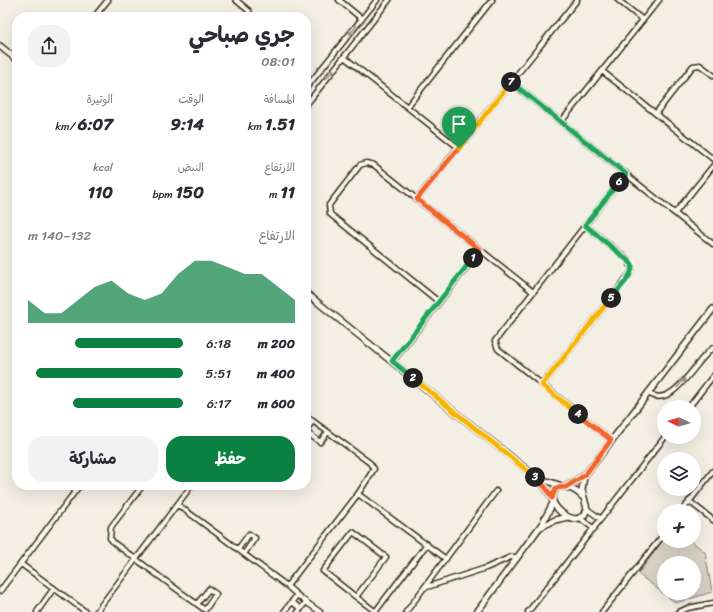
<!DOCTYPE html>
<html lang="ar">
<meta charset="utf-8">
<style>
:root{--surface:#fff;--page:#f2f2f3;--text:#2b2b33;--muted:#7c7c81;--accent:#0b8043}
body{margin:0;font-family:Sriracha,"Playpen Sans Arabic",sans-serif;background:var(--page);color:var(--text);direction:rtl;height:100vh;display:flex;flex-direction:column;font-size:15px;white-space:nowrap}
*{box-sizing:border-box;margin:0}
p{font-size:13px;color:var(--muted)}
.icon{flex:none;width:22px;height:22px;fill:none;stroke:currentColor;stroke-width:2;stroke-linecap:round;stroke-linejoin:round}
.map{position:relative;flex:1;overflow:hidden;direction:ltr}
.side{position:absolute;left:12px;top:12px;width:299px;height:478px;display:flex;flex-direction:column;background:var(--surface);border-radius:16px;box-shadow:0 4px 16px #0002;direction:rtl}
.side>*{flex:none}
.needle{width:26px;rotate:275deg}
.tools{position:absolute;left:657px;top:400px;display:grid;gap:8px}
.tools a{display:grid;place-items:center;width:44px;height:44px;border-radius:50%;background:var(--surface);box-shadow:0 4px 16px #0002;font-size:20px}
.pin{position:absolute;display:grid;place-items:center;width:34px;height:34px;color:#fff;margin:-41px -17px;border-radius:50% 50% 50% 0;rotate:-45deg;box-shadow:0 0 4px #0007}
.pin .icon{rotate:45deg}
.km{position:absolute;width:20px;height:20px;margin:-10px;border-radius:50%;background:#222;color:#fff;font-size:11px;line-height:20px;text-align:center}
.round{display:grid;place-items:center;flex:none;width:42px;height:42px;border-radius:16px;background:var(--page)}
.headline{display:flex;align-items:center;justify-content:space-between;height:68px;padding:0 16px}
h1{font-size:22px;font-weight:700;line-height:30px}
.figures{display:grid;grid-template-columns:repeat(3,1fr);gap:6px;height:68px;padding:4px 16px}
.figures div{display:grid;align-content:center}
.figures b{font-size:17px;font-weight:700}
.figures small{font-size:11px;font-weight:400}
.figures p{font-size:11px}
.chart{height:112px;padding:8px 16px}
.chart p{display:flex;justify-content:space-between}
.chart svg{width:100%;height:72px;margin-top:4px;fill:var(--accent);opacity:.7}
.cta{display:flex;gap:8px;margin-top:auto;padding:8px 16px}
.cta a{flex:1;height:46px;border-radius:16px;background:var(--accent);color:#fff;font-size:16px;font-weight:700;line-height:46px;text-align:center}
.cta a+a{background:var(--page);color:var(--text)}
ul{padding:0 16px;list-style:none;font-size:13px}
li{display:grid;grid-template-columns:64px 48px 1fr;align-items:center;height:30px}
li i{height:10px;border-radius:5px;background:var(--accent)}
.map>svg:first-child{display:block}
</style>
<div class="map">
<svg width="713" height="612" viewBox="0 0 713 612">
<rect width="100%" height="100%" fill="#f3efe4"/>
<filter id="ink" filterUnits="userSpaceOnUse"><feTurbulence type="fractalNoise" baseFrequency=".025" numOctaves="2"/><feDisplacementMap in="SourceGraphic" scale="8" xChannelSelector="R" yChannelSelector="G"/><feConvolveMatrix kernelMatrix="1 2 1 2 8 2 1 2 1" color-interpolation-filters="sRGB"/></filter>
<g filter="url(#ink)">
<!-- green -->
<path fill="#d8d1c6" stroke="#8a7e72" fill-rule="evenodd" d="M664,539V541H691L705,552L712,592L676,603L638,574ZM664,563H694V593H664Z"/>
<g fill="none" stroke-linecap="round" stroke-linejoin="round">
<!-- minor casing -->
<g stroke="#3b2a1e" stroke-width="7">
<path id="minor" d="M236,0L249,11L251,17
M339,0L362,19
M618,0L643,20
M98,12L104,17
M94,17L108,0
M344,57L459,148
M602,71L713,159
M511,82L713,244
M306,88L377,0
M306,105L389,0
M407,107L492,0
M656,113L693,66L700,65L713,75
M561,122L659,0
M417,199L577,0
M675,213L713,166
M439,302L330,214L329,205L360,165L366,163L374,165L532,291
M393,361L480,250
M542,385L630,274L632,269L628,260L585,225
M648,393C673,411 696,359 713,348
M689,407L713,376
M306,416L328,432L320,442L306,432
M306,430L313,421
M611,440L498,349L495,341L626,173
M143,485L111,527L110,538L114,543L205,610L216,594L209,589L197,604
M358,494L446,559
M689,501L713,520
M178,505C200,521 222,537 244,554L255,538L249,534L238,549
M587,509L601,519
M682,511L713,471
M580,518L594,529
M353,532L386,557L356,597L323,571Z
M244,554L287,586
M21,564L86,612
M424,588L486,568L511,557H518
M0,591L80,485
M297,595L306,602L298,612
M356,597L376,612
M292,602L301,609
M306,602L320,612
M37,612L54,588
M96,612L192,485
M284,612L297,595L287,586L358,494L374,469L370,463L328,432
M375,612L427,544
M406,612L496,491
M528,612L665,437
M602,612L664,534
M679,612L688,608L713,603"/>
</g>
<!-- tertiary casing -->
<g stroke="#3b2a1e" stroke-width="8">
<path id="tertiary" d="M0,46L17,60
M306,293L536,477L546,488L552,498
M538,478L562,486
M566,487L585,475L713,309
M584,498C577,491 567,484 556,488L552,498C554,509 566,518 576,519L584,516L587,509L582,490L584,476
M541,527L555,520L568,517
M477,612L542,524L553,503"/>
</g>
<!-- minor -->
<use href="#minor" stroke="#fbf7ec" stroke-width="4"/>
<!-- tertiary -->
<use href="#tertiary" stroke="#fbf7ec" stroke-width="5"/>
</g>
<!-- one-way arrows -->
<defs><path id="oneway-shaft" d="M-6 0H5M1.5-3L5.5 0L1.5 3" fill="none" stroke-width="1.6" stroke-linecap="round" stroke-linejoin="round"/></defs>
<g stroke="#9b9085">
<use href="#oneway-shaft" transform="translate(353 30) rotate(129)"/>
<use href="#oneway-shaft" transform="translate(330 74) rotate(-51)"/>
<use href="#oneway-shaft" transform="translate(681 383) rotate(-49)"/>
</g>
</g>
<g fill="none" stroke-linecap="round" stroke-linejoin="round" filter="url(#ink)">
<!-- split-1 casing -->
<g stroke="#fff" stroke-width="8">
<path id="split-1" d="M459,148L417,199L480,250L473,258"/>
</g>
<!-- split-2 casing -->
<g stroke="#fff" stroke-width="8">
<path id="split-2" d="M413,378L392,361L473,258"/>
</g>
<!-- split-3 casing -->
<g stroke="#fff" stroke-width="8">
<path id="split-3" d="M413,378L535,477"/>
</g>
<!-- split-4 casing -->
<g stroke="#fff" stroke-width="8">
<path id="split-4" d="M535,477L546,488L552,498L556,488L566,487L585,475L611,440L578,414"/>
</g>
<!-- split-5 casing -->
<g stroke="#fff" stroke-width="8">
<path id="split-5" d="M578,414L542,385L611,298"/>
</g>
<!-- split-6 casing -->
<g stroke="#fff" stroke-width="8">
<path id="split-6" d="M611,298C618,289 634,276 632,264L585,225L619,182"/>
</g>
<!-- split-7 casing -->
<g stroke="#fff" stroke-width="8">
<path id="split-7" d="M511,82L626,174L619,182"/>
</g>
<!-- split-8 casing -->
<g stroke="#fff" stroke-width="8">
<path id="split-8" d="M459,148L511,82"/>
</g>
<!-- split-1 -->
<use href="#split-1" stroke="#f0652b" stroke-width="5"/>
<!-- split-2 -->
<use href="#split-2" stroke="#22a559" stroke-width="5"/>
<!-- split-3 -->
<use href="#split-3" stroke="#f5b400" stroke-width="5"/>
<!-- split-4 -->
<use href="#split-4" stroke="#f0652b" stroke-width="5"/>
<!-- split-5 -->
<use href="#split-5" stroke="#f5b400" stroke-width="5"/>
<!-- split-6 -->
<use href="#split-6" stroke="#22a559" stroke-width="5"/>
<!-- split-7 -->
<use href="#split-7" stroke="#22a559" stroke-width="5"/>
<!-- split-8 -->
<use href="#split-8" stroke="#f5b400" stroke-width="5"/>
</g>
</svg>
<div class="tools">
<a><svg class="needle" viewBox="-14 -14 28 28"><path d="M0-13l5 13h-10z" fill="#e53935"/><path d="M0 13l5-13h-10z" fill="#7c7c81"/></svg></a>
<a><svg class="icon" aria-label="layers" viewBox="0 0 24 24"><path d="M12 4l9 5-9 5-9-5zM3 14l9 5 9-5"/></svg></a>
<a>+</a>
<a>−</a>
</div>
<div class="pin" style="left:459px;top:148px;background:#1e9e55"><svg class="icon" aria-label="arrive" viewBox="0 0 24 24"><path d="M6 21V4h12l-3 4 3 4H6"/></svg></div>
<b class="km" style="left:473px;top:258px">1</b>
<b class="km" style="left:413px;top:378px">2</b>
<b class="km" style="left:535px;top:477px">3</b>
<b class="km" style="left:578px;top:414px">4</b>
<b class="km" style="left:611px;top:298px">5</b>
<b class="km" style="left:619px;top:182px">6</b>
<b class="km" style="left:511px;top:82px">7</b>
<section class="side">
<div class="headline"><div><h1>جري صباحي</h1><p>08:01</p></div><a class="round"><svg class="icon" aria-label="share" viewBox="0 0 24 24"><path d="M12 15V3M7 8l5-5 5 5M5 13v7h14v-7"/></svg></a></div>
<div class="figures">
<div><p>المسافة</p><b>1.51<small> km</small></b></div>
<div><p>الوقت</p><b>9:14</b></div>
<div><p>الوتيرة</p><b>6:07<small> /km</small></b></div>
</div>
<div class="figures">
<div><p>الارتفاع</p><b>11<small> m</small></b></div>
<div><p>النبض</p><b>150<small> bpm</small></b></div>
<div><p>kcal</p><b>110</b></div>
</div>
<div class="chart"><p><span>الارتفاع</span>132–140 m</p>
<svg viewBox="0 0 160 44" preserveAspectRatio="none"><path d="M0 44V30L10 38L20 38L30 30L40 22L50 18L60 26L70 30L80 26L90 14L100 6L110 6L120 10L130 14L140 14L150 22L160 30V44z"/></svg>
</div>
<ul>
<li><b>200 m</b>6:18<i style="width:70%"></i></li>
<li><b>400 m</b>5:51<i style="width:95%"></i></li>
<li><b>600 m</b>6:17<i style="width:71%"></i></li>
</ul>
<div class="cta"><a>حفظ</a><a>مشاركة</a></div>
</section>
</div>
